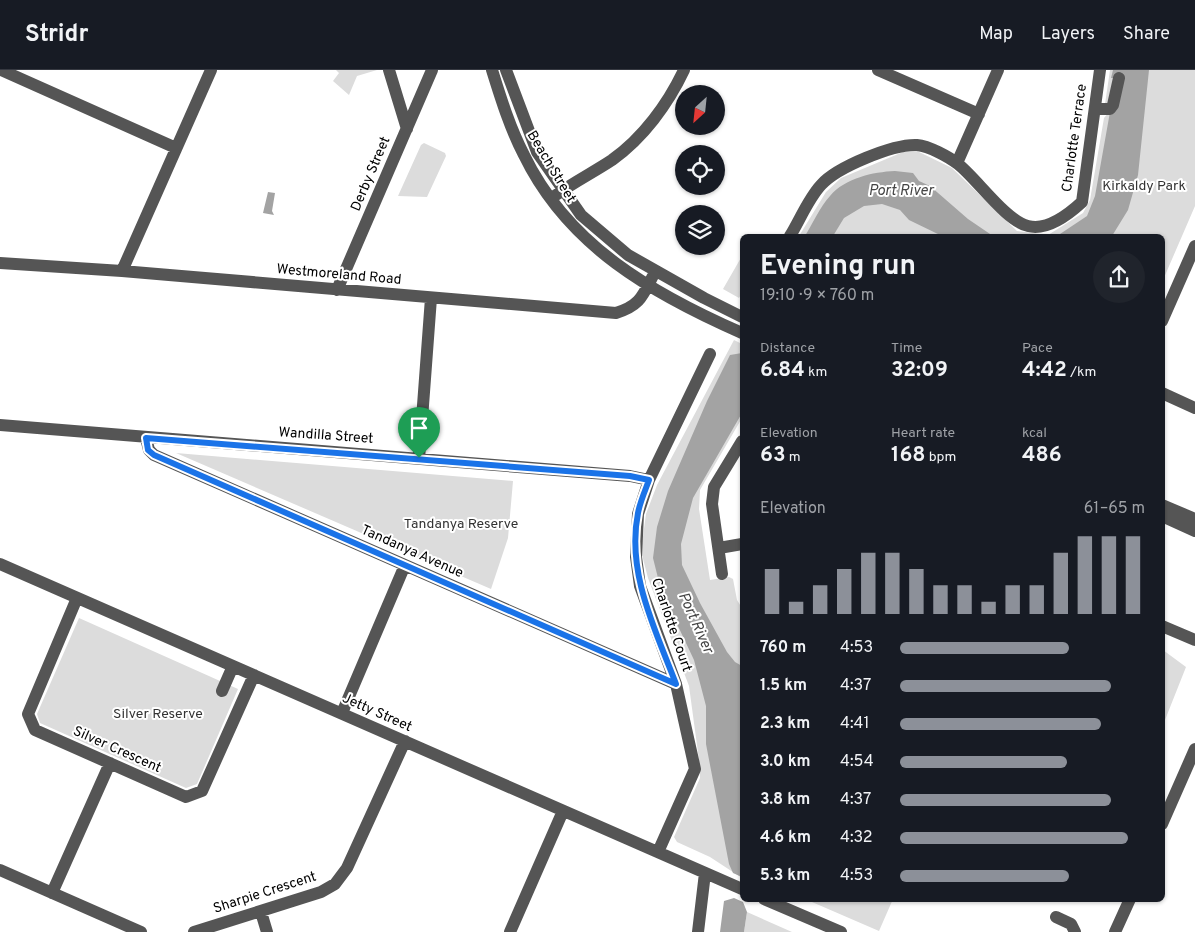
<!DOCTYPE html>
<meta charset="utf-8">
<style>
:root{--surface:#171b24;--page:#20242c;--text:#f1f3f6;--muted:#9ea1a6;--line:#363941;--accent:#8c9099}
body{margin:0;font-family:Overpass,sans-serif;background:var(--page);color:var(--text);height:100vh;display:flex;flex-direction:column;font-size:19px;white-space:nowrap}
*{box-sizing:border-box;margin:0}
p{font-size:16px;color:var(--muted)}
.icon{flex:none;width:28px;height:28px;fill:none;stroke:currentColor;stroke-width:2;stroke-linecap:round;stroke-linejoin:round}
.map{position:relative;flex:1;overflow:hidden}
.drawer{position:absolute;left:740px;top:164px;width:425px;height:668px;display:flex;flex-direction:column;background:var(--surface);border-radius:8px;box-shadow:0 1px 4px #0004}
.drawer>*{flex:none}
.needle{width:32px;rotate:207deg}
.tools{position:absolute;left:675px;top:15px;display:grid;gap:10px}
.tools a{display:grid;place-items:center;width:50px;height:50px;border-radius:50%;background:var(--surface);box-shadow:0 1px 4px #0004;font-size:25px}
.pin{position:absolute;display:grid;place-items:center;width:42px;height:42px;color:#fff;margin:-51px -21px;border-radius:50% 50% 50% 0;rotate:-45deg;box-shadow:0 0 5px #0007}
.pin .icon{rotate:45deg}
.round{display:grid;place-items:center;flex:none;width:52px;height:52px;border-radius:26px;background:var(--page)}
.overview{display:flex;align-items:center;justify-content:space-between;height:85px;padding:0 20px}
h1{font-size:28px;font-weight:700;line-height:38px}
.figures{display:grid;grid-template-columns:repeat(3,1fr);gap:8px;height:85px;padding:5px 20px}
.figures div{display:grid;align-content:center}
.figures b{font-size:21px;font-weight:700}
.figures small{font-size:14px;font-weight:400}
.figures p{font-size:14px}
.chart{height:140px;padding:10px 20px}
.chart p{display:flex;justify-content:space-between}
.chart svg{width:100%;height:90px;margin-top:5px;stroke:var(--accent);stroke-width:6}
ul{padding:0 20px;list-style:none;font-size:16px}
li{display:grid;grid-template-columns:80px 60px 1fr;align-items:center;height:38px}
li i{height:12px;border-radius:6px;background:var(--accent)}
header{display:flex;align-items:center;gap:30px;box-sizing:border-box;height:70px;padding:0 25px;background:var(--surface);border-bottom:1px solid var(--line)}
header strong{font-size:24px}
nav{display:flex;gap:28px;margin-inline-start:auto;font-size:18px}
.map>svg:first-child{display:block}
</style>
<header>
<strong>Stridr</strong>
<nav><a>Map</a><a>Layers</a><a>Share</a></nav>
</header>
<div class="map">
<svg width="1195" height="862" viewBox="0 0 1195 862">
<rect width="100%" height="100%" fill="#fff"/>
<!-- green -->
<path fill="#dcdcdc" d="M336,0H377L357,6L349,25L333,11L339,3Z
M1110,0H1195V136L1163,210L1162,166H799L826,122L841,108L903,82L917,81L952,98L1017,161L1048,165L1083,143L1090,130L1104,48L1109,42L1105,34Z
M424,73L445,83L446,86L427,127L398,126L421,75Z
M742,186V223L739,228L723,219Z
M734,270L742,274V348L700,420L699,439L710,510L729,507L733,509L737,530L742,538V808L710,787L677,772L674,767L700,708L699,690L689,616L648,508L641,481L646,444L657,415Z
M176,383L513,411L508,468L491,519Z
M79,548L238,619L197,714L186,718L40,653L37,644Z
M1163,580L1186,597L1163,655Z
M805,829H893L879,861Z
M747,842L792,862H744Z"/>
<!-- water -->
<path fill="#a3a3a3" d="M1113,0H1149L1138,105L1128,140L1112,166H1057L1087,146L1095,126L1110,42L1119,8H1111Z
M895,101L913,103L919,111L930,116L968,149L993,166H942L909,150L900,140L882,134L864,136L844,148L833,166H805C813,153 820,137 830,126C845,108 873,102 895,101Z
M268,122L275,123L272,141L274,145L263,143Z
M742,283V343L693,428L681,474L682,495L700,533L727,582L735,592L742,596V807L733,803L729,794L706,674V636L694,590L661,520L653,488L657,457L668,421L707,331L730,285Z
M734,828L743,832L747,842L744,862H720L724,831Z"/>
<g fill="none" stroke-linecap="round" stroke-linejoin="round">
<!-- minor -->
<path stroke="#555" stroke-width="12" d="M1,0L176,78
M389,0L407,59
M492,0C501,29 510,58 524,85C568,176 653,224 742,263
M506,0L537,82L581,145L628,185L704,228L742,247
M878,0L979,44
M1095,39H1110L1113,35L1119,8
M957,93L998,0
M556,125C574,112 594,102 612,90C643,68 668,34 684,0
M790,166C800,150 808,129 821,115C837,97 893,74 917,75C929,76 949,87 958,94C977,109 1006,151 1028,156C1047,161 1069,144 1082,132L1100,0
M0,193L122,201L616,243C642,235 643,224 655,202
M122,201L211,0
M337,220L432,0
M1162,251L1195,176
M1162,323L1195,338
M0,355L630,406L649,410
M146,368L149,380L154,385L676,614
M419,389L431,228
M1162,435L1195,449
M1162,446L1195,461
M719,478L742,474
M0,494L742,819
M722,504L712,434L714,417L742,371
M77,528L28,644L35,660L186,727L202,721L254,605
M1162,556L1195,570
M222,621L233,596
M342,643L405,495
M1162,754L1195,679
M658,782L695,699L676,614L640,516L636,487L638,444L649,410L710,284
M0,800L141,862
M52,823L110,693
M764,829L841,862
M261,842L267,862
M1056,847L1071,854L1075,862
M194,862L321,822L335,814L347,798L405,671
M510,862L563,741
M698,862L705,803
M1115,862L1130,829"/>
</g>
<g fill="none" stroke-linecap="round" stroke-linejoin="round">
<!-- route casing -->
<g stroke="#fff" stroke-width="10">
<path id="route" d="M146,368L630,406L649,410C645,421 640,432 638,443C626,503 656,561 676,614L154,385L148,380Z"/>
</g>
<!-- route -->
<use href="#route" stroke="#1a73e8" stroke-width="6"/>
</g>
<g text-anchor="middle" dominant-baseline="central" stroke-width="4" stroke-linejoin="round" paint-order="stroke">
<!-- street labels -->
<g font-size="14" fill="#000" stroke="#fff">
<text transform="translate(1075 68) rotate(-82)">Charlotte Terrace</text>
<text transform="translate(551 97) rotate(59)">Beach Street</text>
<text transform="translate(371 104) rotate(-67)">Derby Street</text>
<text transform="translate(339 205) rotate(5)">Westmoreland Road</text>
<text transform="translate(326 366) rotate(4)">Wandilla Street</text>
<text transform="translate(412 482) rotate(24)">Tandanya Avenue</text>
<text transform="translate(671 555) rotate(71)">Charlotte Court</text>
<text transform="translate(377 643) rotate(24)">Jetty Street</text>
<text transform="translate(117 680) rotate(24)">Silver Crescent</text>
<text transform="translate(265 823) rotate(-18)">Sharpie Crescent</text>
</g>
<!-- park labels -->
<g font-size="14" fill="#333" stroke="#fff">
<text x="1144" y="116">Kirkaldy Park</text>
<text x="461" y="454">Tandanya Reserve</text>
<text x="158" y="644">Silver Reserve</text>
</g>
<!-- water labels -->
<g font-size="15" font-style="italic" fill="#444" stroke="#fff">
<text x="901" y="121">Port River</text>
<text transform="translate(695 553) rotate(66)">Port River</text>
</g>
</g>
</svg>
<div class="tools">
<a><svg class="needle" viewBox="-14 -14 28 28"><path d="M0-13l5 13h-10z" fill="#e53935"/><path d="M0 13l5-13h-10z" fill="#9ea1a6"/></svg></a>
<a><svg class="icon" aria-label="locate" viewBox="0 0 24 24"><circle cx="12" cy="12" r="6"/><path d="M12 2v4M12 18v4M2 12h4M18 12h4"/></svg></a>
<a><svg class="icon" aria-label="layers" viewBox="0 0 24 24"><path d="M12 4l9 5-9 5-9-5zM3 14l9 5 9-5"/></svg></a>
</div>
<div class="pin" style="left:419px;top:388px;background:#1e9e55"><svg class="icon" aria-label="arrive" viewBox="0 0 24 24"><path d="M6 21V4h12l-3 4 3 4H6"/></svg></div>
<section class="drawer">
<div class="overview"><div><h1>Evening run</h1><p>19:10 · 9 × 760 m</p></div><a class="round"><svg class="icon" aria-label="share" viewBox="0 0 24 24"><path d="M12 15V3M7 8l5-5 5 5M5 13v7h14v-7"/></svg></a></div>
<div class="figures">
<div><p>Distance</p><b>6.84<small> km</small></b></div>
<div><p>Time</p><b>32:09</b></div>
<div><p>Pace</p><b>4:42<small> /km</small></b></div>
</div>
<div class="figures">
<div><p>Elevation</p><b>63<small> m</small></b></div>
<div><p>Heart rate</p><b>168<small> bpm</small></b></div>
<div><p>kcal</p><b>486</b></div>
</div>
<div class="chart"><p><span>Elevation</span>61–65 m</p>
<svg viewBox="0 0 160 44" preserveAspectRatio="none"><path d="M5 44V22M15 44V38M25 44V30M35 44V22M45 44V14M55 44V14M65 44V22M75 44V30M85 44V30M95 44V38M105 44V30M115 44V30M125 44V14M135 44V6M145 44V6M155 44V6"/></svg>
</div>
<ul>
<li><b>760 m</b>4:53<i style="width:69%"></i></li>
<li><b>1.5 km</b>4:37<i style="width:86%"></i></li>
<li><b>2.3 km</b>4:41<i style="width:82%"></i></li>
<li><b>3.0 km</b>4:54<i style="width:68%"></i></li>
<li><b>3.8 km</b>4:37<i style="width:86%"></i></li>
<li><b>4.6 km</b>4:32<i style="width:93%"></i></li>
<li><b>5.3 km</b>4:53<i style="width:69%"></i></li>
</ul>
</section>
</div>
